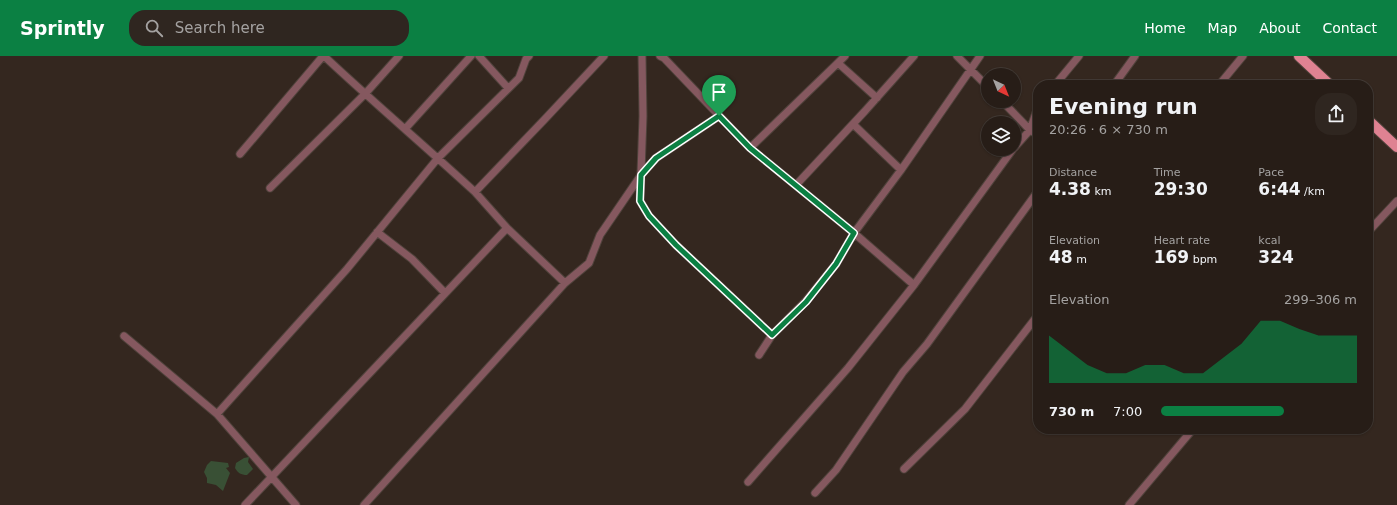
<!DOCTYPE html>
<meta charset="utf-8">
<style>
:root{--surface:#271d17;--page:#2f2620;--text:#f1f3f6;--muted:#a4a2a1;--line:#433b36;--accent:#0b8043}
body{margin:0;font-family:"DejaVu Sans",sans-serif;background:var(--page);color:var(--text);height:100vh;display:flex;flex-direction:column;font-size:15px;white-space:nowrap}
*{box-sizing:border-box;margin:0}
p{font-size:13px;color:var(--muted)}
.icon{flex:none;width:22px;height:22px;fill:none;stroke:currentColor;stroke-width:2;stroke-linecap:round;stroke-linejoin:round}
.map{position:relative;flex:1;overflow:hidden}
.side{position:absolute;left:1033px;top:24px;width:340px;height:354px;display:flex;flex-direction:column;background:var(--surface);border-radius:16px;box-shadow:0 1px 3px #0004,0 0 0 1px var(--line)}
.side>*{flex:none}
.needle{width:26px;rotate:137deg}
.tools{position:absolute;left:981px;top:12px;display:grid;gap:8px}
.tools a{display:grid;place-items:center;width:40px;height:40px;border-radius:50%;background:var(--surface);box-shadow:0 1px 3px #0004,0 0 0 1px var(--line);font-size:20px}
.pin{position:absolute;display:grid;place-items:center;width:34px;height:34px;color:#fff;margin:-41px -17px;border-radius:50% 50% 50% 0;rotate:-45deg;box-shadow:0 0 4px #0007}
.pin .icon{rotate:45deg}
.round{display:grid;place-items:center;flex:none;width:42px;height:42px;border-radius:16px;background:var(--page)}
.overview{display:flex;align-items:center;justify-content:space-between;height:68px;padding:0 16px}
h1{font-size:22px;font-weight:700;line-height:30px}
.figures{display:grid;grid-template-columns:repeat(3,1fr);gap:6px;height:68px;padding:4px 16px}
.figures div{display:grid;align-content:center}
.figures b{font-size:17px;font-weight:700}
.figures small{font-size:11px;font-weight:400}
.figures p{font-size:11px}
.chart{height:112px;padding:8px 16px}
.chart p{display:flex;justify-content:space-between}
.chart svg{width:100%;height:72px;margin-top:4px;fill:var(--accent);opacity:.7}
ul{padding:0 16px;list-style:none;font-size:13px}
li{display:grid;grid-template-columns:64px 48px 1fr;align-items:center;height:30px}
li i{height:10px;border-radius:5px;background:var(--accent)}
header{display:flex;align-items:center;gap:24px;box-sizing:border-box;height:56px;padding:0 20px;background:var(--accent);color:#fff}
header strong{font-size:19px}
nav{display:flex;gap:22px;margin-inline-start:auto;font-size:14px}
.search{width:280px;height:36px;background:var(--page);display:flex;align-items:center;gap:10px;box-sizing:border-box;padding:0 14px;border-radius:16px;color:var(--muted);font-size:15px}
.map>svg:first-child{display:block}
</style>
<header>
<strong>Sprintly</strong>
<div class="search"><svg class="icon" aria-label="search" viewBox="0 0 24 24"><circle cx="10" cy="10" r="6"/><path d="M15 15l6 6"/></svg>Search here</div>
<nav><a>Home</a><a>Map</a><a>About</a><a>Contact</a></nav>
</header>
<div class="map">
<svg width="1397" height="449" viewBox="0 0 1397 449">
<rect width="100%" height="100%" fill="#34271f"/>
<!-- green -->
<path fill="#395035" d="M249,401L248,406L253,413L247,419C241,419 238,417 235,412L236,407L244,402Z
M211,405L228,407L229,411L226,412L230,417L223,435L216,429L207,427V422L204,416L207,409Z"/>
<g fill="none" stroke-linecap="round" stroke-linejoin="round">
<!-- street casing -->
<g stroke="#4f423b" stroke-width="9">
<path id="street" d="M324,0C373,46 425,90 475,136L544,64L604,0
M479,0L508,32
M642,0L643,60L640,145L649,160L676,189L772,279
M660,0L664,2L750,92L854,177L914,229
M957,0L988,31
M838,7L877,42
M1055,29L1079,0
M1114,29L1135,0
M1219,29L1243,0
M1002,45L1030,74L1038,79
M853,68L901,114
M405,73L471,0
M750,92L845,0
M1014,92L1030,74L1038,51
M240,98L323,0
M796,129L865,55L914,0
M270,132L365,38L399,0
M475,136L507,172L565,227
M377,176L412,203L445,237
M1368,176L1397,145
M124,280L217,358L296,449
M759,299L772,279L805,246L836,208L854,177L901,114L980,0
M217,358L347,213L438,102L519,22L526,3L529,0
M904,413L965,353L1038,259
M748,426L848,312L914,229L1013,93
M815,437L836,414L903,316L927,288L1038,135
M245,449L507,172
M364,449L565,227L589,207L600,179L641,119L656,102L719,60
M1129,449L1193,373"/>
</g>
<!-- primary casing -->
<g stroke="#4f423b" stroke-width="12">
<path id="primary" d="M1299,0L1330,29
M1368,64L1397,91"/>
</g>
<!-- street -->
<use href="#street" stroke="#85585f" stroke-width="7"/>
<!-- primary -->
<use href="#primary" stroke="#df8292" stroke-width="10"/>
</g>
<g fill="none" stroke-linecap="round" stroke-linejoin="round">
<!-- route casing -->
<g stroke="#fff" stroke-width="8">
<path id="route" d="M719,60L750,92L854,177L836,208L806,246L772,279L676,189L649,160L640,145L641,119L656,102Z"/>
</g>
<!-- route -->
<use href="#route" stroke="#0b8043" stroke-width="5"/>
</g>
</svg>
<div class="tools">
<a><svg class="needle" viewBox="-14 -14 28 28"><path d="M0-13l5 13h-10z" fill="#e53935"/><path d="M0 13l5-13h-10z" fill="#a4a2a1"/></svg></a>
<a><svg class="icon" aria-label="layers" viewBox="0 0 24 24"><path d="M12 4l9 5-9 5-9-5zM3 14l9 5 9-5"/></svg></a>
</div>
<div class="pin" style="left:719px;top:60px;background:#1e9e55"><svg class="icon" aria-label="arrive" viewBox="0 0 24 24"><path d="M6 21V4h12l-3 4 3 4H6"/></svg></div>
<section class="side">
<div class="overview"><div><h1>Evening run</h1><p>20:26 · 6 × 730 m</p></div><a class="round"><svg class="icon" aria-label="share" viewBox="0 0 24 24"><path d="M12 15V3M7 8l5-5 5 5M5 13v7h14v-7"/></svg></a></div>
<div class="figures">
<div><p>Distance</p><b>4.38<small> km</small></b></div>
<div><p>Time</p><b>29:30</b></div>
<div><p>Pace</p><b>6:44<small> /km</small></b></div>
</div>
<div class="figures">
<div><p>Elevation</p><b>48<small> m</small></b></div>
<div><p>Heart rate</p><b>169<small> bpm</small></b></div>
<div><p>kcal</p><b>324</b></div>
</div>
<div class="chart"><p><span>Elevation</span>299–306 m</p>
<svg viewBox="0 0 160 44" preserveAspectRatio="none"><path d="M0 44V15L10 24L20 33L30 38L40 38L50 33L60 33L70 38L80 38L90 29L100 20L110 6L120 6L130 11L140 15L150 15L160 15V44z"/></svg>
</div>
<ul>
<li><b>730 m</b>7:00<i style="width:63%"></i></li>
</ul>
</section>
</div>
